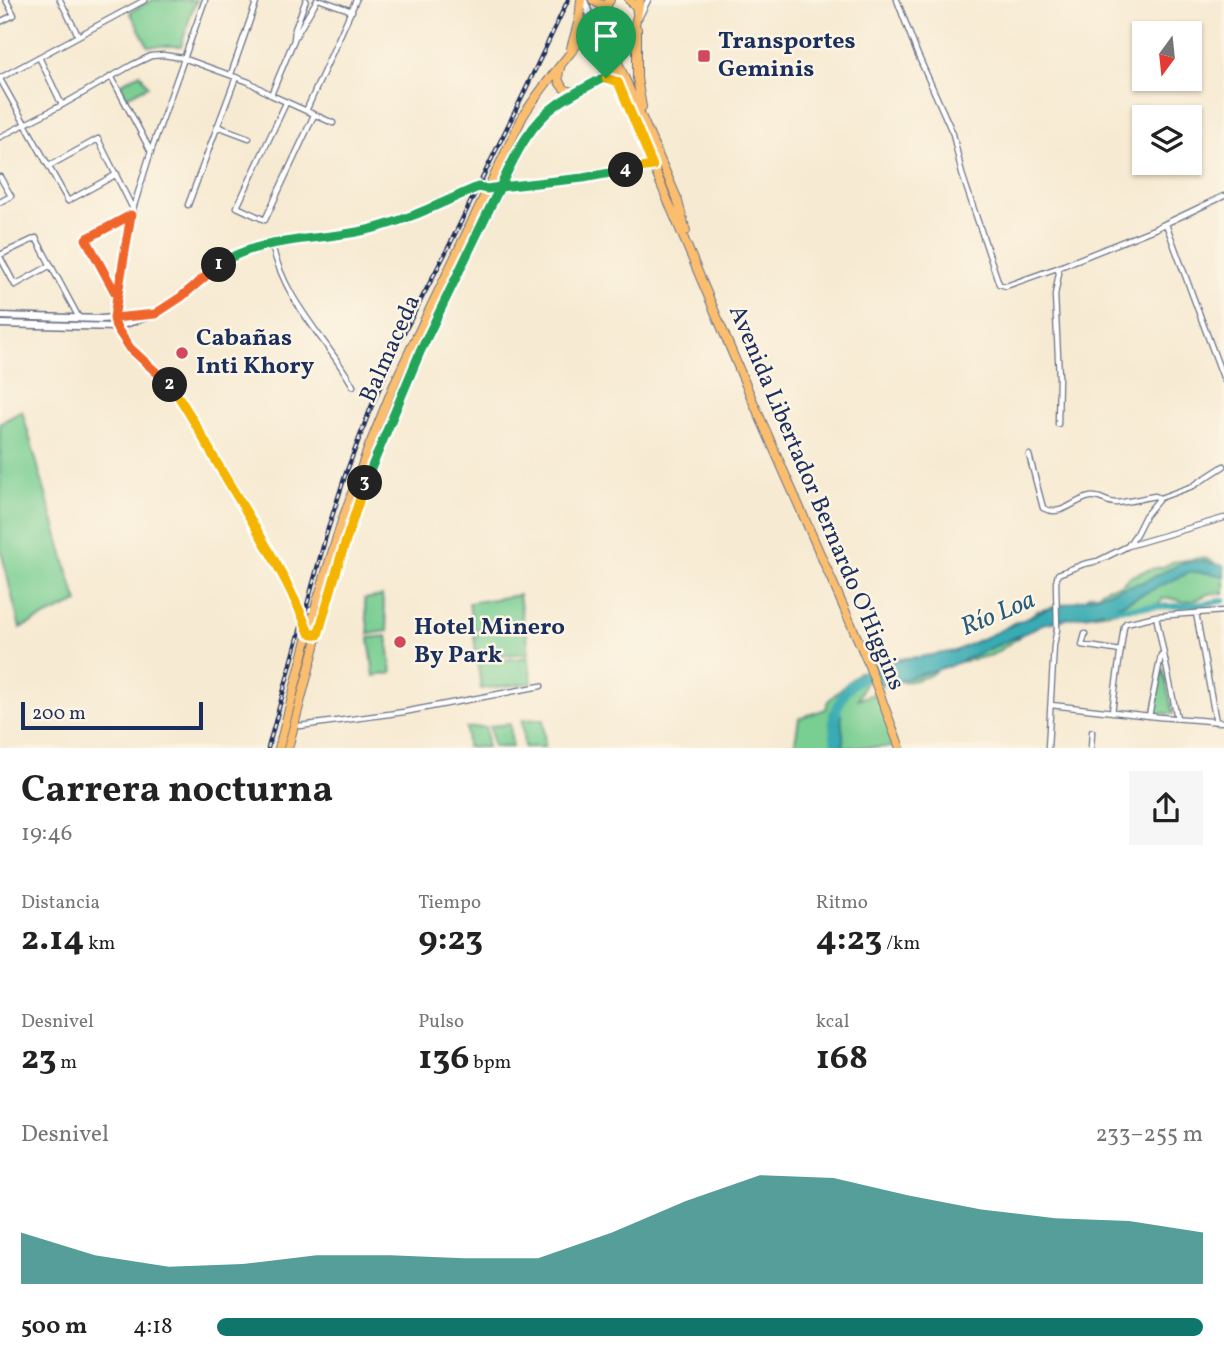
<!DOCTYPE html>
<html lang="es">
<meta charset="utf-8">
<style>
:root{--surface:#fff;--page:#f6f6f6;--text:#222;--muted:#767676;--accent:#0f766e}
body{margin:0;font-family:Vollkorn,serif;background:var(--page);color:var(--text);height:100vh;display:flex;flex-direction:column;font-size:26px;white-space:nowrap}
*{box-sizing:border-box;margin:0}
p{font-size:23px;color:var(--muted)}
.icon{flex:none;width:38px;height:38px;fill:none;stroke:currentColor;stroke-width:2;stroke-linecap:round;stroke-linejoin:round}
.map{position:relative;height:748px;overflow:hidden}
.drawer{display:flex;flex-direction:column;background:var(--surface);flex:1}
.drawer>*{flex:none}
.needle{width:46px;rotate:195deg}
.controls{position:absolute;left:1132px;top:21px;display:grid;gap:14px}
.controls a{display:grid;place-items:center;width:70px;height:70px;border-radius:0px;background:var(--surface);box-shadow:0 2px 5px #0004;font-size:35px}
.scale{position:absolute;left:21px;bottom:18px;width:182px;box-sizing:border-box;padding-left:7px;border:4px solid #1b2f5e;border-top:0;font-size:19px;line-height:24px;white-space:nowrap;color:#1b2f5e;-webkit-text-stroke:5px #fcf5e5;paint-order:stroke}
.pin{position:absolute;display:grid;place-items:center;width:60px;height:60px;color:#fff;margin:-72px -30px;border-radius:50% 50% 50% 0;rotate:-45deg;box-shadow:0 0 7px #0007}
.pin .icon{rotate:45deg}
.km{position:absolute;width:35px;height:35px;margin:-18px;border-radius:50%;background:#222;color:#fff;font-size:19px;line-height:35px;text-align:center}
.round{display:grid;place-items:center;flex:none;width:74px;height:74px;border-radius:0px;background:var(--page)}
.overview{display:flex;align-items:center;justify-content:space-between;height:119px;padding:0 21px}
h1{font-size:38px;font-weight:700;line-height:52px}
.metrics{display:grid;grid-template-columns:repeat(3,1fr);gap:10px;height:119px;padding:7px 21px}
.metrics div{display:grid;align-content:center}
.metrics b{font-size:35px;font-weight:700}
.metrics small{font-size:19px;font-weight:400}
.metrics p{font-size:19px}
.chart{height:196px;padding:14px 21px}
.chart p{display:flex;justify-content:space-between}
.chart svg{width:100%;height:126px;margin-top:7px;fill:var(--accent);opacity:.7}
ul{padding:0 21px;list-style:none;font-size:23px}
li{display:grid;grid-template-columns:112px 84px 1fr;align-items:center;height:52px}
li i{height:18px;border-radius:9px;background:var(--accent)}
.map>svg:first-child{display:block}
</style>
<div class="map">
<svg width="1224" height="748" viewBox="0 0 1224 748">
<rect width="100%" height="100%" fill="#fcf5e5"/>
<filter id="ink" filterUnits="userSpaceOnUse"><feTurbulence type="fractalNoise" baseFrequency=".0143" numOctaves="2"/><feDisplacementMap in="SourceGraphic" scale="14" xChannelSelector="R" yChannelSelector="G"/><feConvolveMatrix kernelMatrix="1 2 1 2 8 2 1 2 1" color-interpolation-filters="sRGB"/></filter>
<filter id="wash" filterUnits="userSpaceOnUse"><feTurbulence type="fractalNoise" baseFrequency=".00686" numOctaves="4" result="noise"/><feDisplacementMap in="SourceGraphic" scale="28" xChannelSelector="R" yChannelSelector="G"/><feGaussianBlur stdDeviation="1.57" result="paint"/><feColorMatrix in="noise" values="0 0 0 0 0 0 0 0 0 0 0 0 0 0 0 0 0 1.4 0 .05"/><feComposite in="paint" operator="in"/></filter>
<g filter="url(#wash)">
<rect width="100%" height="100%" fill="#f7ead2"/>
<!-- green -->
<path fill="#79ce92" stroke="#4a7e78" stroke-width="2" d="M152,0H197L192,10L181,46H148L130,12Z
M140,73L148,86L127,97L120,84Z
M22,411L72,586L78,602L20,628L0,547V423Z
M1200,558C1208,558 1213,560 1219,567H1224V593L1208,594L1196,600L1185,602L1169,598L1163,599L1158,604L1144,607L1090,615L1052,619L1022,633L1018,638L992,655L952,664L948,667C937,663 939,670 930,675C926,678 920,678 915,680C910,681 903,683 898,681C891,679 887,673 878,675C865,679 863,687 858,699L874,694L878,695L897,747L794,748L799,718L826,709L828,701L859,672L866,671L889,660L914,657L941,659L993,636L1013,623L1024,620L1037,611L1085,600C1088,594 1090,593 1097,594L1106,588L1121,585L1129,577L1150,569L1163,567L1172,562Z
M519,595L523,622L473,630L469,603Z
M382,596L388,631L369,634L364,599Z
M526,626L529,653L476,657L474,633Z
M387,636L392,673L374,676L369,638Z
M528,657L532,683L481,689L478,663Z
M1163,668L1173,714L1153,713Z
M543,719L545,747H524L522,720Z
M510,724L512,747H493L490,726Z
M486,727L487,747H467L466,728Z"/>
<!-- water -->
<path fill="#39acb2" stroke="#2a6e88" stroke-width="2" d="M1205,561L1224,566V576L1209,573L1190,572L1122,604L1096,613L1042,624L1027,632L950,666L880,686L871,665L955,651L1045,610L1143,582L1184,562Z
M837,708L841,715L844,747H833L830,722L831,711Z"/>
<g fill="none" stroke-linecap="round" stroke-linejoin="round">
<!-- canal -->
<path stroke="#39acb2" stroke-width="6" d="M1103,607C1116,610 1128,608 1141,607C1169,606 1196,607 1224,600"/>
<!-- river -->
<path stroke="#39acb2" stroke-width="10" d="M837,748C836,740 834,732 834,725C834,707 846,685 863,677C868,675 874,674 880,673"/>
</g>
</g>
<g filter="url(#ink)">
<g fill="none" stroke-linecap="round" stroke-linejoin="round">
<!-- minor casing -->
<g stroke="#687087" stroke-width="7">
<path id="minor" d="M60,0L78,35
M205,0L151,151L133,209L114,318L116,327L130,348L172,387L281,575L301,612L309,633L318,635
M321,0L352,11
M897,0L917,53L953,134L962,174L999,284L1006,286L1057,268
M639,18L648,0
M0,22L14,15L6,0
M294,39L317,0
M39,57L62,105
M231,74L257,0
M111,76L150,150
M0,78L145,0
M0,79L68,201L117,174
M271,95L294,40L295,29L306,0
M286,103L237,207L265,220L314,115
M306,111L356,0
M217,126L249,138
M0,137L62,105L132,65L151,56L163,55L183,58L249,82L271,95L333,123
M49,166L98,139L132,207
M0,177L11,196L0,202
M188,205L236,77
M1166,224L1224,380
M272,245C286,304 325,336 353,386
M0,255L36,238L79,318
M0,257L15,285L51,265
M117,296L86,239L130,216
M1058,424L1059,377L1055,295L1059,273L1057,268L1154,229L1224,196
M1029,455L1043,508C1061,518 1073,500 1090,497C1100,495 1106,503 1116,503C1129,502 1143,498 1155,496L1160,498
M1129,544L1136,534L1145,516L1160,498L1193,486L1224,466
M298,608L307,610L313,609L315,605
M1196,613L1216,722
M1156,616L1177,718
M1085,634L1082,645L1121,651
M1051,705L1159,717L1224,722
M1112,712L1124,626L1126,623L1156,616L1224,611
M1149,716L1161,655
M295,725L300,726L404,712L541,686
M1048,748L1054,645L1057,629L1056,582L1058,574L1084,564L1098,561L1128,546L1224,518
M1091,748L1092,732"/>
</g>
<!-- tertiary casing -->
<g stroke="#687087" stroke-width="9">
<path id="tertiary" d="M584,0L593,24
M0,316L102,319L143,315
M0,324L116,327L155,314L181,297L222,262L244,251L272,245L372,229L410,216L478,187L487,189L583,178L653,166"/>
</g>
<!-- primary casing -->
<g stroke="#687087" stroke-width="10">
<path id="primary" d="M593,0L599,4L607,6
M629,0L636,6L637,13
M598,17L677,198L686,231
M593,24L751,397L866,658L900,748
M637,29V78L642,107
M571,48L579,20L581,0
M560,68C555,81 562,92 576,92
M279,748L316,605L342,521L368,449L396,380L412,346L523,116C549,75 584,40 610,0
M288,748L328,597L352,523L378,451L420,352L525,139C537,122 551,107 569,97C580,91 592,86 602,77C628,56 635,32 640,0"/>
</g>
<!-- minor -->
<use href="#minor" stroke="#fff" stroke-width="4.5"/>
<!-- tertiary -->
<use href="#tertiary" stroke="#fff" stroke-width="6"/>
<!-- primary -->
<use href="#primary" stroke="#fabe6e" stroke-width="8"/>
<!-- rail casing -->
<g stroke="#1b2f5e" stroke-width="4.5">
<path id="rail" d="M268,748L327,532L346,473L370,410L399,342L450,244L523,95L568,0"/>
</g>
<!-- rail -->
<use href="#rail" stroke="#fcf5e5" stroke-width="2" stroke-dasharray="5" stroke-linecap="butt"/>
</g>
</g>
<g fill="none" stroke-linecap="round" stroke-linejoin="round" filter="url(#ink)">
<!-- split-1 casing -->
<g stroke="#fff" stroke-width="14">
<path id="split-1" d="M219,265C257,236 325,241 371,229C408,220 443,202 478,187L487,189L500,187C515,156 529,124 559,103C572,94 587,87 601,79L606,78"/>
</g>
<!-- split-2 casing -->
<g stroke="#fff" stroke-width="14">
<path id="split-2" d="M170,385L130,348L116,327L114,318L117,296L86,239L131,215L114,318L155,314L181,297L219,265"/>
</g>
<!-- split-3 casing -->
<g stroke="#fff" stroke-width="14">
<path id="split-3" d="M170,385C189,409 204,441 220,468C250,519 288,577 309,633L318,635L340,559L365,483"/>
</g>
<!-- split-4 casing -->
<g stroke="#fff" stroke-width="14">
<path id="split-4" d="M365,483L420,352L500,187L583,178L626,170"/>
</g>
<!-- split-5 casing -->
<g stroke="#fff" stroke-width="14">
<path id="split-5" d="M606,78L618,82L653,166L626,170"/>
</g>
<!-- split-1 -->
<use href="#split-1" stroke="#22a559" stroke-width="9"/>
<!-- split-2 -->
<use href="#split-2" stroke="#f0652b" stroke-width="9"/>
<!-- split-3 -->
<use href="#split-3" stroke="#f5b400" stroke-width="9"/>
<!-- split-4 -->
<use href="#split-4" stroke="#22a559" stroke-width="9"/>
<!-- split-5 -->
<use href="#split-5" stroke="#f5b400" stroke-width="9"/>
</g>
<!-- markers -->
<g fill="#d1495b" stroke="#fcf5e5" stroke-width="2.5">
<rect x="697" y="49" width="14" height="14" rx="3.5"/>
<circle cx="182" cy="353" r="7"/>
<circle cx="400" cy="642" r="7"/>
</g>
<g text-anchor="middle" dominant-baseline="central" stroke-width="5" stroke-linejoin="round" paint-order="stroke">
<!-- poi labels -->
<g font-size="24" font-weight="bold" fill="#1b2f5e" stroke="#fcf5e5" text-anchor="start">
<text x="718" y="42">Transportes<tspan x="718" dy="28">Geminis</tspan></text>
<text x="196" y="339">Cabañas<tspan x="196" dy="28">Inti Khory</tspan></text>
<text x="414" y="628">Hotel Minero<tspan x="414" dy="28">By Park</tspan></text>
</g>
<!-- street labels -->
<g font-size="24" fill="#1b2f5e" stroke="#fcf5e5">
<text transform="translate(391 349) rotate(-66)">Balmaceda</text>
<text transform="translate(816 498) rotate(67)">Avenida Libertador Bernardo O'Higgins</text>
</g>
<!-- water labels -->
<g font-size="26" font-style="italic" fill="#265b7b" stroke="#fcf5e5">
<text transform="translate(998 614) rotate(-23)">Río Loa</text>
</g>
</g>
</svg>
<div class="controls">
<a><svg class="needle" viewBox="-14 -14 28 28"><path d="M0-13l5 13h-10z" fill="#e53935"/><path d="M0 13l5-13h-10z" fill="#767676"/></svg></a>
<a><svg class="icon" aria-label="layers" viewBox="0 0 24 24"><path d="M12 4l9 5-9 5-9-5zM3 14l9 5 9-5"/></svg></a>
</div>
<div class="scale">200 m</div>
<div class="pin" style="left:606px;top:78px;background:#1e9e55"><svg class="icon" aria-label="arrive" viewBox="0 0 24 24"><path d="M6 21V4h12l-3 4 3 4H6"/></svg></div>
<b class="km" style="left:219px;top:265px">1</b>
<b class="km" style="left:170px;top:385px">2</b>
<b class="km" style="left:365px;top:483px">3</b>
<b class="km" style="left:626px;top:170px">4</b>
</div>
<section class="drawer">
<div class="overview"><div><h1>Carrera nocturna</h1><p>19:46</p></div><a class="round"><svg class="icon" aria-label="share" viewBox="0 0 24 24"><path d="M12 15V3M7 8l5-5 5 5M5 13v7h14v-7"/></svg></a></div>
<div class="metrics">
<div><p>Distancia</p><b>2.14<small> km</small></b></div>
<div><p>Tiempo</p><b>9:23</b></div>
<div><p>Ritmo</p><b>4:23<small> /km</small></b></div>
</div>
<div class="metrics">
<div><p>Desnivel</p><b>23<small> m</small></b></div>
<div><p>Pulso</p><b>136<small> bpm</small></b></div>
<div><p>kcal</p><b>168</b></div>
</div>
<div class="chart"><p><span>Desnivel</span>233–255 m</p>
<svg viewBox="0 0 160 44" preserveAspectRatio="none"><path d="M0 44V26L10 34L20 38L30 37L40 34L50 34L60 35L70 35L80 26L90 15L100 6L110 7L120 13L130 18L140 21L150 22L160 26V44z"/></svg>
</div>
<ul>
<li><b>500 m</b>4:18<i style="width:100%"></i></li>
</ul>
</section>
